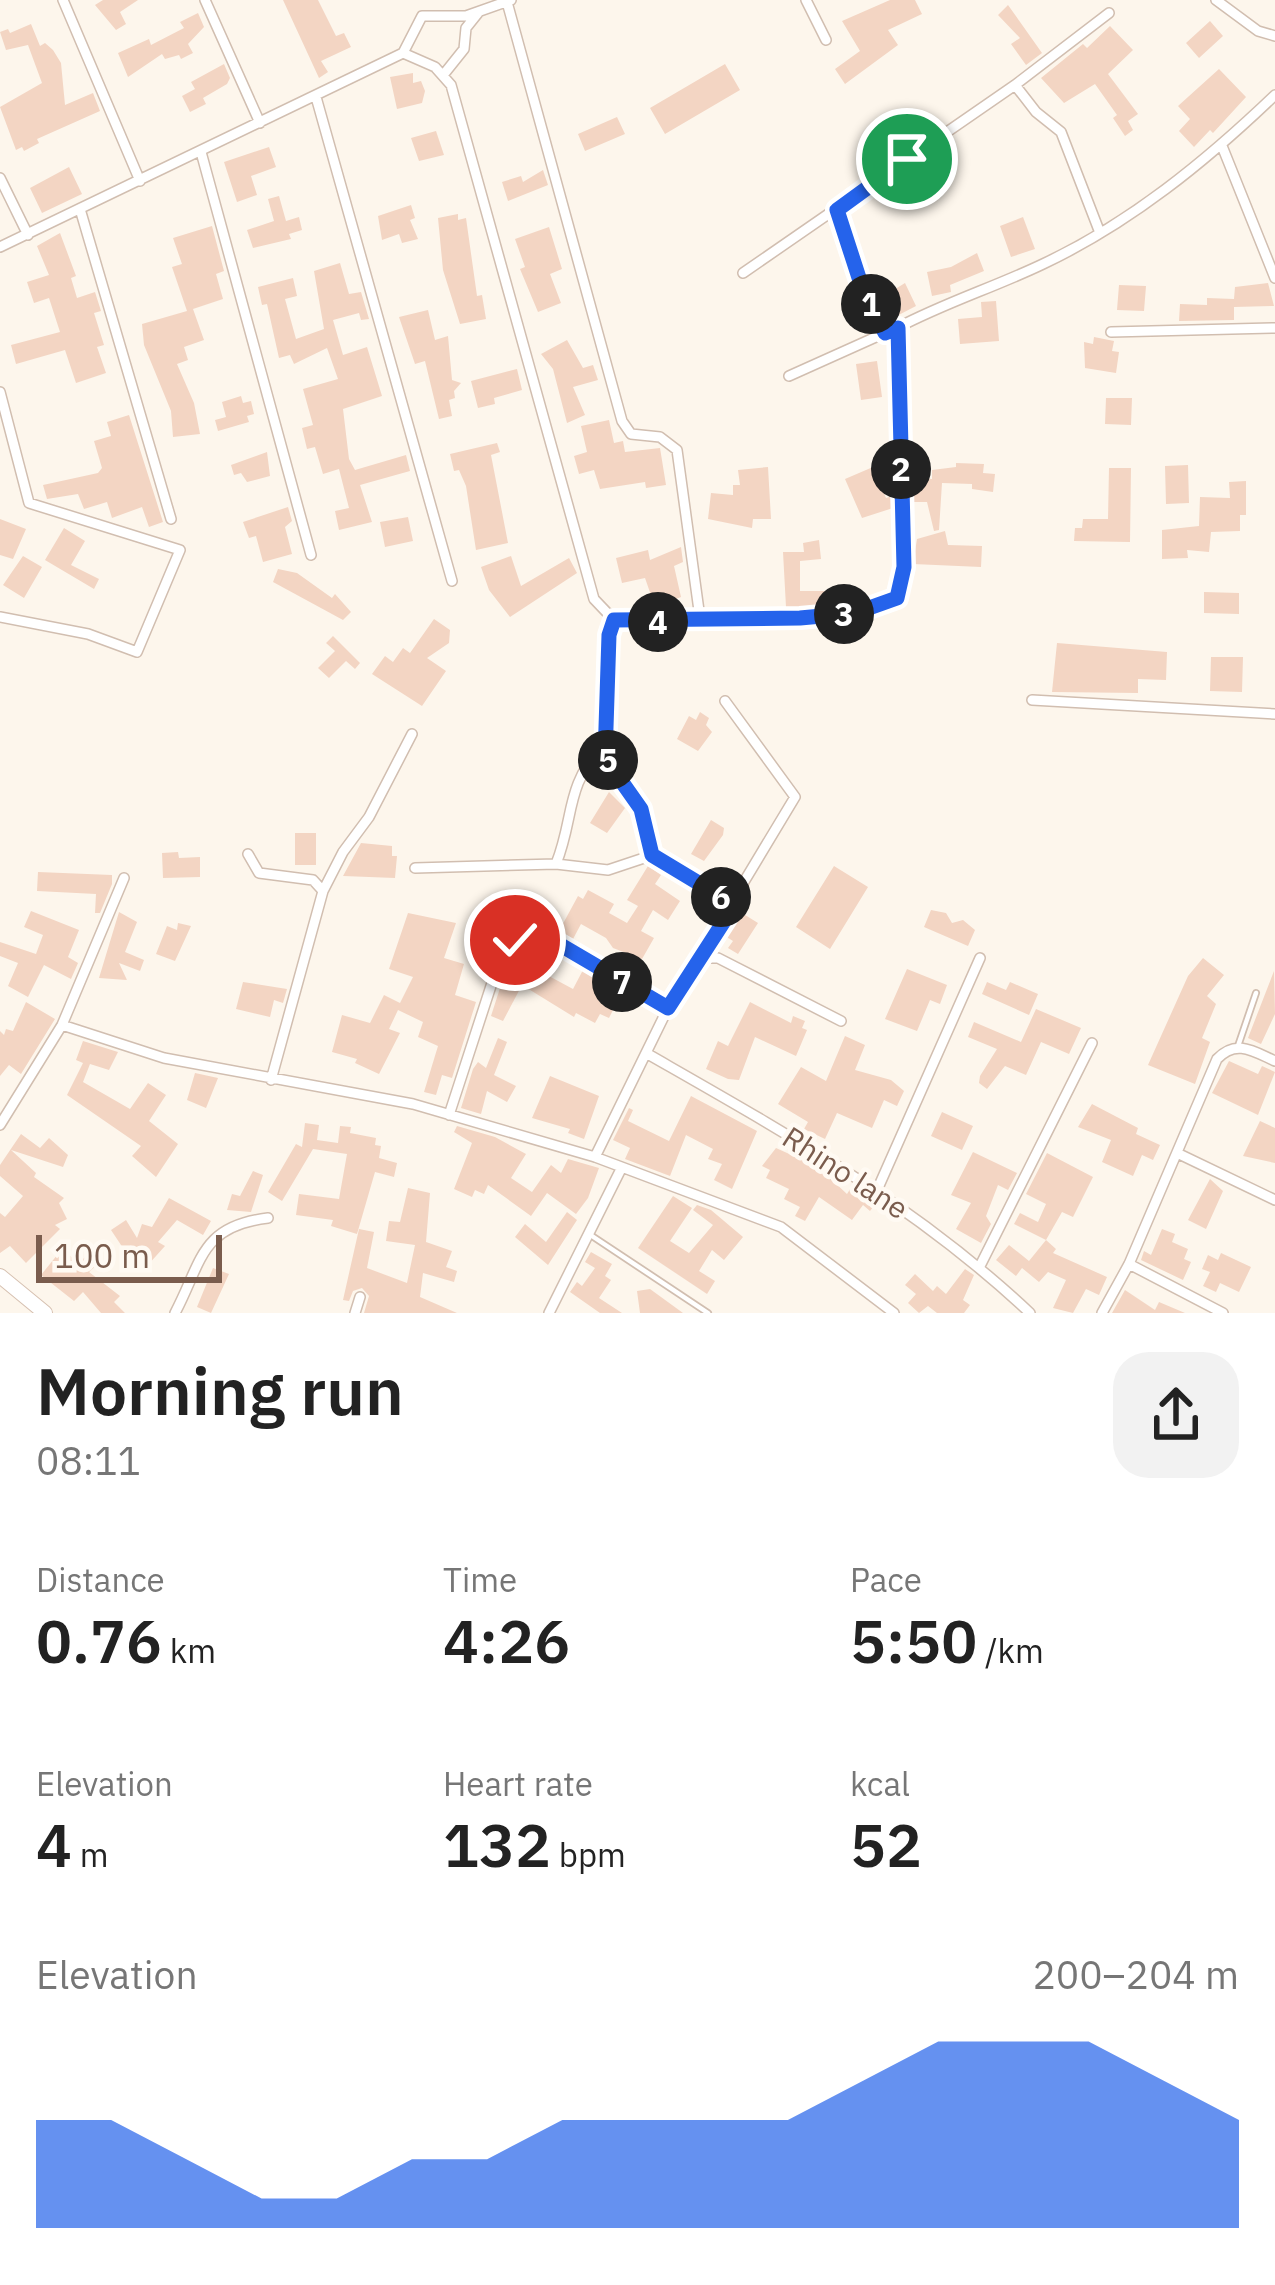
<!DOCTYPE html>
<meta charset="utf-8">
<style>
:root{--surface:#fff;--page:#f2f2f2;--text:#222;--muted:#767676;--accent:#2563eb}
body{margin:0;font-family:"IBM Plex Sans",sans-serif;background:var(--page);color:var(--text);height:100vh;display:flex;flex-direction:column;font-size:45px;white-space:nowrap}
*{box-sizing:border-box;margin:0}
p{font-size:39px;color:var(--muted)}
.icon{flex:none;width:66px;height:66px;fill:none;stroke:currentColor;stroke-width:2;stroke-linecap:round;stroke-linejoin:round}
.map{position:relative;height:1313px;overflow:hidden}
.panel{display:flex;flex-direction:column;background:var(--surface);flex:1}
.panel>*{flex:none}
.scale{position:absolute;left:36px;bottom:30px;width:186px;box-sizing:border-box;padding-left:12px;border:6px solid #7a5c4d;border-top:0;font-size:33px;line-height:42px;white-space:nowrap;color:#7a5c4d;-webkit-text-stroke:9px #fffaf3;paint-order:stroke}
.pin{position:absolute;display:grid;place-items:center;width:102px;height:102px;color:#fff;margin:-51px;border:6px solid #fff;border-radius:50%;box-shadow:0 3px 12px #0007}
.km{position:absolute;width:60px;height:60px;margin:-30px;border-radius:50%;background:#222;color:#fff;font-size:33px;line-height:60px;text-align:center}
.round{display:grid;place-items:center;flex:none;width:126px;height:126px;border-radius:36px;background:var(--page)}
.headline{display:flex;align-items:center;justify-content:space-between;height:204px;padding:0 36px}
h1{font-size:66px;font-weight:600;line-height:90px}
.figures{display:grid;grid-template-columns:repeat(3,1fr);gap:18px;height:204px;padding:12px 36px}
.figures div{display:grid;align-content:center}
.figures b{font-size:60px;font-weight:600}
.figures small{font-size:33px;font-weight:400}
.figures p{font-size:33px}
.chart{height:336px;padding:24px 36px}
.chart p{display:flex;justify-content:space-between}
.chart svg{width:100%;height:216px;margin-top:12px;fill:var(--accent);opacity:.7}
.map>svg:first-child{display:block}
</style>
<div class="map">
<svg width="1275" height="1313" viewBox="0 0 1275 1313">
<rect width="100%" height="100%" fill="#fdf6ec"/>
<!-- building -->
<path fill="#f3d5c3" d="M103,0H138L120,12L126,24L116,30L95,5Z
M283,0H318L336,36L344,33L351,47L321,61L328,72L319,78Z
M890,0H915L922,14L888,30L898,45L845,84L835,69L860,51L842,21Z
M1008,5L1042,53L1026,65L1011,44L1020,38L998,15Z
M198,13L204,27L188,44L193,53L181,59L179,55L165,59L162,54L128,77L118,53L149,39L151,45L184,28L180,22Z
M1210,21L1223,36L1199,58L1186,43Z
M31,24L40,46L45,43L53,50L61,63L65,105L93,93L100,111L37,139L39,143L24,151L22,147L16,150L0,107L42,83L28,45L6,50L0,32L8,29L10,33Z
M1110,26L1133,50L1108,74L1138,114L1128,121L1133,130L1125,136L1113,118L1117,115L1095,84L1064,103L1041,78L1083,44L1087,48Z
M224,64L230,78L227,84L203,98L206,104L190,112L182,96L195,89L191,82Z
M725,64L740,90L665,134L650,108Z
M1219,69L1246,97L1213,133L1210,130L1194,147L1179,131L1190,119L1178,106Z
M413,73V83L421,81L425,91L422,103L397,109L390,77Z
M617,117L625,134L585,151L578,134Z
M436,131L444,155L419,161L411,138Z
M269,147L276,167L251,176L257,195L237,202L224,162Z
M948,149L954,166L926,176V195H914L911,173L929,161L927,157Z
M69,167L82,194L42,213L30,188Z
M543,170L548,185L508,201L502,182L521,176L523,182Z
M279,196L286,221L299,217L302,230L289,234L291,239L253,248L247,230L274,221L268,199Z
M411,205L415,218L410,220L418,239L402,243L399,234L382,240L378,216Z
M458,214V220L466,218L477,296L482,295L486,319L460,324L443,270L438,218Z
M1023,217L1035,249L1011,257L1000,226Z
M212,226L224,271L216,274L223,299L193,309L204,340L184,347L188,360L177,364L194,403L200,434L173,437L171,411L144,345L142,324L187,311L172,267L182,264L173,238Z
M549,227L562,269L550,274L561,303L538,312L520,269L525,267L515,239Z
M60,233L76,276L71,278L77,298L95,292L101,311L94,313L104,345L97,347L106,373L76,383L65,350L16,364L11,345L60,332L49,298L34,303L27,282L49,275L37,246Z
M977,253L984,271L950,285L951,292L932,296L927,272L951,267Z
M340,263L349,294L361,292L369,319L361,320L359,313L333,320L343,355L367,347L382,396L343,409L349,459L355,470L406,455L410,471L360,485L372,522L339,530L335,511L349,508L339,469L323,474L315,447L307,449L302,428L313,425L303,389L338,379L327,348L294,364L290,355L279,358L267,304L262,305L258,287L293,278L297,296L285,299L296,339L324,329L314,271Z
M905,283L916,306L889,320L879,299Z
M1268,283L1274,306L1234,307V320L1179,321L1180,304L1207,305V298L1234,299L1235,287Z
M1119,285L1146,286L1144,311L1117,310Z
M996,301L999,341L960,344L958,319L982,317L981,302Z
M428,310L435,340L448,336L452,380L461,383L454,391L455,398L449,400L452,416L439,419L425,361L415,364L399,317Z
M1094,337L1114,341L1112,351L1119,352L1116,373L1085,368L1084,342L1093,344Z
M567,340L583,368L593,365L598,380L573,387L585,415L567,423L553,369L541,354Z
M877,361L882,397L861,400L856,364Z
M517,369L522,390L494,398L495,404L478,408L471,381Z
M241,396L243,403L251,401L254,414L247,416L249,422L218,431L215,420L226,417L222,402Z
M1106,398H1132L1131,425L1105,424Z
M129,415L163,522L149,527L142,507L112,518L107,502L84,509L78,494L47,499L43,485L98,473L102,468L94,441L111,436L107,422Z
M609,420L614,443L623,441L625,452L660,448L666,485L646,488L645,482L600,489L594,470L579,474L574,456L587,452L581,426Z
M497,443L500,452L491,455L508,543L476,550L466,486L459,470L454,471L450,454Z
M267,452L270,476L247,482L241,473L234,475L231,465Z
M956,463L984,464L983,473L995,474L993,492L972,489V484L942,483L939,530L934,531L927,502H913L915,478L932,479V470L956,467Z
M1188,465L1189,503L1166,504L1165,466Z
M768,467L771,519H753L752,528L708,519L711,493L733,495V485H740L738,470Z
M873,467L886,498L892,496L893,508L862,518L845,479Z
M1109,468H1131L1130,542L1074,541L1075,528H1082L1083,519H1108Z
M1246,481V515H1240V531L1211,532L1209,552L1187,550L1188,558L1162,559V530L1199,526L1200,497L1230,498L1229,482Z
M288,507L292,521L285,527L292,554L263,562L256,536L249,538L243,522Z
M408,517L413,541L385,547L380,522Z
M0,519L26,529L13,559L0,555Z
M64,528L85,541L71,565L99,579L94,589L45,560Z
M945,531L948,545L982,546L981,567L913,564L917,539Z
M819,540L821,559L800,561V591H826V607H786L783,552H804L803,543Z
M681,547L683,562L674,566L681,597L663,604L661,598L653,601L645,578L622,583L616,558L648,550L650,560Z
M23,556L42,567L24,598L3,585Z
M511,556L521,586L569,558L577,573L510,617L489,590L481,567Z
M278,569L297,573L332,598L335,594L351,612L343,620L273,582Z
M1204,592L1239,593V614L1204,613Z
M434,619L450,630L449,643L427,658L446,671L422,706L372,674L385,656L393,662L403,648L410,653Z
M333,636L360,663L355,669L346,661L329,678L318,668L335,651L326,643Z
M1057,643L1167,652L1166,680L1138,679V693L1052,692Z
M1211,657H1243L1242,692L1210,691Z
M700,712L709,718L706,725L712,732L698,751L677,739L689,716L696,720Z
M609,792L625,808L607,833L590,823Z
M711,820L724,828L723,835L704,861L691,854Z
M295,833H316V865H295Z
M361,843L392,846V856H397L395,878L343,876Z
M178,852L179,858L200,857V877L163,878L162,853Z
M648,866L661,875L655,884L680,901L668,920L653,910L641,931L654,938L642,959L613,948L606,938L581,924L573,939L559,931L578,896L583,899L588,890L614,904L609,913L627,923L638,906L627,900Z
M834,866L868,887L830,949L796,927Z
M38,872L112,875V884L100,913H95L96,894L37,891Z
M737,910L758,923L738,954L728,948L733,941L725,936Z
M931,910L946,913L952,923L963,920L975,930L968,946L924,927Z
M31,911L79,930L68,957L78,963L71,979L44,965L28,997L8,986L18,963L0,956V942L36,954L43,935L24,927Z
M119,912L137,922L125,952L144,960L140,971L119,963L127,980L99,978Z
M408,913L456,923L444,958L464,964L455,995L476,1002L452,1078L442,1075L436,1095L424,1092L438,1046L418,1037L423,1022L398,1010L389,1029L400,1033L379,1074L355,1063L357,1059L332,1052L342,1015L370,1023L384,995L400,1003L413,977L389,969Z
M178,923L191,926L175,961L156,954L167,926L177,930Z
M524,950H535L532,967L573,989L583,970L611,989L613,985L623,990L609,1018L600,1014L595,1023L576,1013L574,1017L522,985L503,1021L491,1016L511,954Z
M1203,958L1224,975L1207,996L1216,1004L1202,1038L1210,1042L1195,1084L1148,1065L1188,976Z
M907,969L947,985L940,1004L930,1000L917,1031L885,1019Z
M1274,971L1275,1014L1261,1044L1248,1038Z
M243,982L287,989L283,1003L274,1000L270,1017L236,1009Z
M987,982L1006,990L1010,982L1038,994L1029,1015L982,994Z
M26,1002L55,1019L21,1074L9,1065L0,1076V1031L4,1035L6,1029L13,1031Z
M750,1002L791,1023L793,1016L805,1021L802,1028L807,1030L796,1056L755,1037L739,1080L728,1079L706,1069L718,1041L728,1046Z
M1036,1009L1081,1028L1069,1054L1041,1042L1026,1075L1005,1066L987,1089L979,1083L980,1076L997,1049L968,1037L974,1022L1021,1042Z
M845,1036L865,1045L855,1070L891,1080L904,1091L897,1106L884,1100L872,1128L837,1113L825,1139L804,1129L808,1122L778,1104L801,1067L826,1081Z
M498,1038L507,1042L494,1075L516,1086L507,1102L487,1091L481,1114L461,1108L473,1069L478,1062L486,1068Z
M83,1041L118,1052L109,1070L90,1064L83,1082L130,1109L148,1083L166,1095L149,1121L178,1144L156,1177L132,1156L141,1146L67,1095L83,1063L76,1060Z
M1229,1061L1258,1074L1262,1066L1275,1072L1258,1115L1212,1093Z
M195,1073L218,1078L206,1108L187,1100Z
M550,1076L599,1096L584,1139L568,1133L570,1129L532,1118Z
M691,1096L757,1131L732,1189L714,1180L722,1164L708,1159L713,1149L686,1135L670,1176L625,1159L630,1148L613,1140L629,1108L633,1110L628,1121L669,1141Z
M1092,1104L1138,1128L1136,1134L1160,1145L1153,1160L1142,1155L1133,1176L1102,1162L1111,1140L1078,1127Z
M942,1112L973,1126L962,1150L931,1136Z
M1260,1121L1275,1128V1163L1243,1156Z
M305,1123L319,1125L317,1140L338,1143L340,1126L351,1127L350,1133L376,1138L375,1145L381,1146L379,1158L397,1163L394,1177L375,1172L357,1234L331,1226L333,1220L296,1215L299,1194L339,1199L347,1154L313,1149L282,1201L268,1192L296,1144L302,1147Z
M457,1126L495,1137L526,1154L511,1178L532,1192L551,1165L561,1173L568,1159L599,1168L588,1198L576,1214L547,1193L531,1216L488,1185L484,1194L475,1190L472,1197L454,1189L472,1143L454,1132Z
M21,1134L40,1148L49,1138L68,1155L63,1167L11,1150L36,1173L34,1177L64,1198L59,1203L67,1219L55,1225L60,1229L26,1263L10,1246L0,1253V1213L5,1217L23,1196L0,1176V1165Z
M776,1148L818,1167L847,1194L852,1186L876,1203L870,1211L863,1205L852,1220L819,1197L805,1221L795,1216L800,1207L784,1199L789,1189L766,1178L770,1170L762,1166Z
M973,1152L1017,1173L1008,1190L998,1185L986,1216L991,1224L981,1243L956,1229L971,1203L951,1195Z
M1047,1153L1093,1177L1073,1217L1062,1212L1046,1240L1056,1249L1053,1253L1107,1277L1099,1295L1086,1289L1073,1313L1053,1308L1066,1280L1048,1272L1039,1282L1022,1268L1016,1276L996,1260L1009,1245L1029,1261L1046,1240L1014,1224L1020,1213L1038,1222L1046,1204L1026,1194Z
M253,1171L263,1175L251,1212L227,1210L232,1194L240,1196Z
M1210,1179L1223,1191L1206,1229L1188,1220Z
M408,1188L430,1193L426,1242L452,1251L446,1267L457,1271L454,1282L423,1273L420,1297L457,1313H364L369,1296L362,1288L353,1291L349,1301L343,1300L359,1229L374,1232L367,1268L407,1283L415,1245L386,1241L389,1221L400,1222Z
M673,1196L692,1208L670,1241L689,1253L713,1225L693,1210L697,1205L711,1210L743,1237L724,1260L712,1250L699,1271L715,1281L707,1294L638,1248Z
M169,1198L211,1221L203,1235L177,1220L158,1242L165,1246L147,1266L128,1263L120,1257L125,1251L111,1230L126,1220L137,1238L142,1224L152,1227Z
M567,1212L577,1220L548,1265L515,1237L525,1224L546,1242Z
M1162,1229L1175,1234L1172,1242L1188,1249L1184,1259L1191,1262L1183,1280L1141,1260L1144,1251L1151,1255Z
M62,1249L79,1263L88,1254L98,1264L89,1272L120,1296L114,1302L125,1313H101L83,1292L74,1301L41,1275Z
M591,1252L612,1264L605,1276L611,1280L599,1298L622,1313H600L570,1292L577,1282L582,1286L595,1268L585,1262Z
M1221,1253L1251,1267L1239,1292L1220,1283L1216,1292L1203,1286L1210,1272L1202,1269L1208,1255L1218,1260Z
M213,1268L229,1274L211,1313L197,1307Z
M965,1269L974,1275L963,1300L970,1305L964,1313H937L928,1306L919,1313L908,1303L916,1294L905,1285L915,1274L933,1291L937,1286L946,1294Z
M650,1289L683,1313H640L637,1291Z
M1125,1290L1155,1310L1159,1302L1185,1313H1112Z"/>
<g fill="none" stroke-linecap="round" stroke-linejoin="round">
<!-- lane casing -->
<g stroke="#d1beb0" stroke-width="8">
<path id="lane" d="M1238,1046L1256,993
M589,1234L708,1313"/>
</g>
<!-- street casing -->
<g stroke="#d1beb0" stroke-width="12">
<path id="street" d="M63,0L140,181
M205,0L260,123
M806,0L826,40
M1216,0L1258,31L1275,36
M507,2L622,421L631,434L660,437L677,450L700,618
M403,53L435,67L451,85L594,599L614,620H628L800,618L855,613L893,602L901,589L904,567L897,328C944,303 995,287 1043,264C1130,223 1205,162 1275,95
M444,74L464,49L466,28L478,13
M1015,85L1036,112L1061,132L1100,233
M316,97L452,581
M1222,146L1275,278
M201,152L311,555
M0,178L28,235
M80,209L171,519
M837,210L863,287L885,333
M0,247L403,53L422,16H466L511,0
M743,273L1015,85L1109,13
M1111,332L1275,328
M789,376L887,332
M0,392L29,503L180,550L137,652L88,634L0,617
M614,620L609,635L606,758L641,809L653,855L730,905L704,958
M1032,700L1275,714
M725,701L795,797L730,905
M248,854L259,873L313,880L323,891L271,1080
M556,864C575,816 564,789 603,744
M415,868L556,864L608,870L653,855
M323,891L343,852L369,817L412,734
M62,1025L164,1058L413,1104L595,1157L781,1227L894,1313
M646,1053C784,1132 913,1203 1030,1313
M449,1115L504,946C551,921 626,984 668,1008
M0,1125L62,1025L124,878
M1177,1153L1275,1200
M595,1157L668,1008L704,958H718L841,1021
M878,1188L980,958
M1129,1264L1223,1313
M980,1266L1092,1043
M175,1313C202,1262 200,1226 268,1218
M355,1313L360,1297
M549,1313L621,1169
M1102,1313L1129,1264L1217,1059C1236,1039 1253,1051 1275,1061"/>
</g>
<!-- secondary casing -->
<g stroke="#d6c0b0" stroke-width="16">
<path id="secondary" d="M0,1276L45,1313"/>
</g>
<!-- lane -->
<use href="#lane" stroke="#fff" stroke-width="4.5"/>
<!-- street -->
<use href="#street" stroke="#fff" stroke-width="9"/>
<!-- secondary -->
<use href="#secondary" stroke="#fff" stroke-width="14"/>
</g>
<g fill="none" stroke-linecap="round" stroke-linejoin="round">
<!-- route casing -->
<g stroke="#fff" stroke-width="24">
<path id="route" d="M515,940H552L668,1008L730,912L720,896L652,855L641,809L605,758L609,635L614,620L800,618L855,613L897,598L904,567L898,328L885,333L862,287L837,210L907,159"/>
</g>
<!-- route -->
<use href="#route" stroke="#2563eb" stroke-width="15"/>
</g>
<g text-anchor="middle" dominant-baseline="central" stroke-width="9" stroke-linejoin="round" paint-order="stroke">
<!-- street labels -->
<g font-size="30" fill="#7a5c4d" stroke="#fffaf3">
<text transform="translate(846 1172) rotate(33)">Rhino lane</text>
</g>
</g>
</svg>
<div class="scale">100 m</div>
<div class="pin" style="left:907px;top:159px;background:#1e9e55"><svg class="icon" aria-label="arrive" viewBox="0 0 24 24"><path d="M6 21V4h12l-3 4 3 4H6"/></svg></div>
<div class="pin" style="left:515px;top:940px;background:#d93025"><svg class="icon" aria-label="check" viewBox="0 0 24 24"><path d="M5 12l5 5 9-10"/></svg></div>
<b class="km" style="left:871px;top:304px">1</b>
<b class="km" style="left:901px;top:469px">2</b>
<b class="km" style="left:844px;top:614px">3</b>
<b class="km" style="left:658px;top:622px">4</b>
<b class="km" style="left:608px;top:760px">5</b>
<b class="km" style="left:721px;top:897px">6</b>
<b class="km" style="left:622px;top:982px">7</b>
</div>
<section class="panel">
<div class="headline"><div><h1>Morning run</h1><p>08:11</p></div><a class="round"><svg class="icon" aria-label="share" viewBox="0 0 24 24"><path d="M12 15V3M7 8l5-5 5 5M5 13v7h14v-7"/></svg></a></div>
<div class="figures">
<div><p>Distance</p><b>0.76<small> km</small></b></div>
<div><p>Time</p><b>4:26</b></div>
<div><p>Pace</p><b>5:50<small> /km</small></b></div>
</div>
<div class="figures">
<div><p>Elevation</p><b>4<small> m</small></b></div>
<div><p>Heart rate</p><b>132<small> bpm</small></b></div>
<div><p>kcal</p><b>52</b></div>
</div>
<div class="chart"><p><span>Elevation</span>200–204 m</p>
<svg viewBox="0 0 160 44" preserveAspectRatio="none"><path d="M0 44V22L10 22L20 30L30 38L40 38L50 30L60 30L70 22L80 22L90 22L100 22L110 14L120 6L130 6L140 6L150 14L160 22V44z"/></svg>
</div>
</section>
